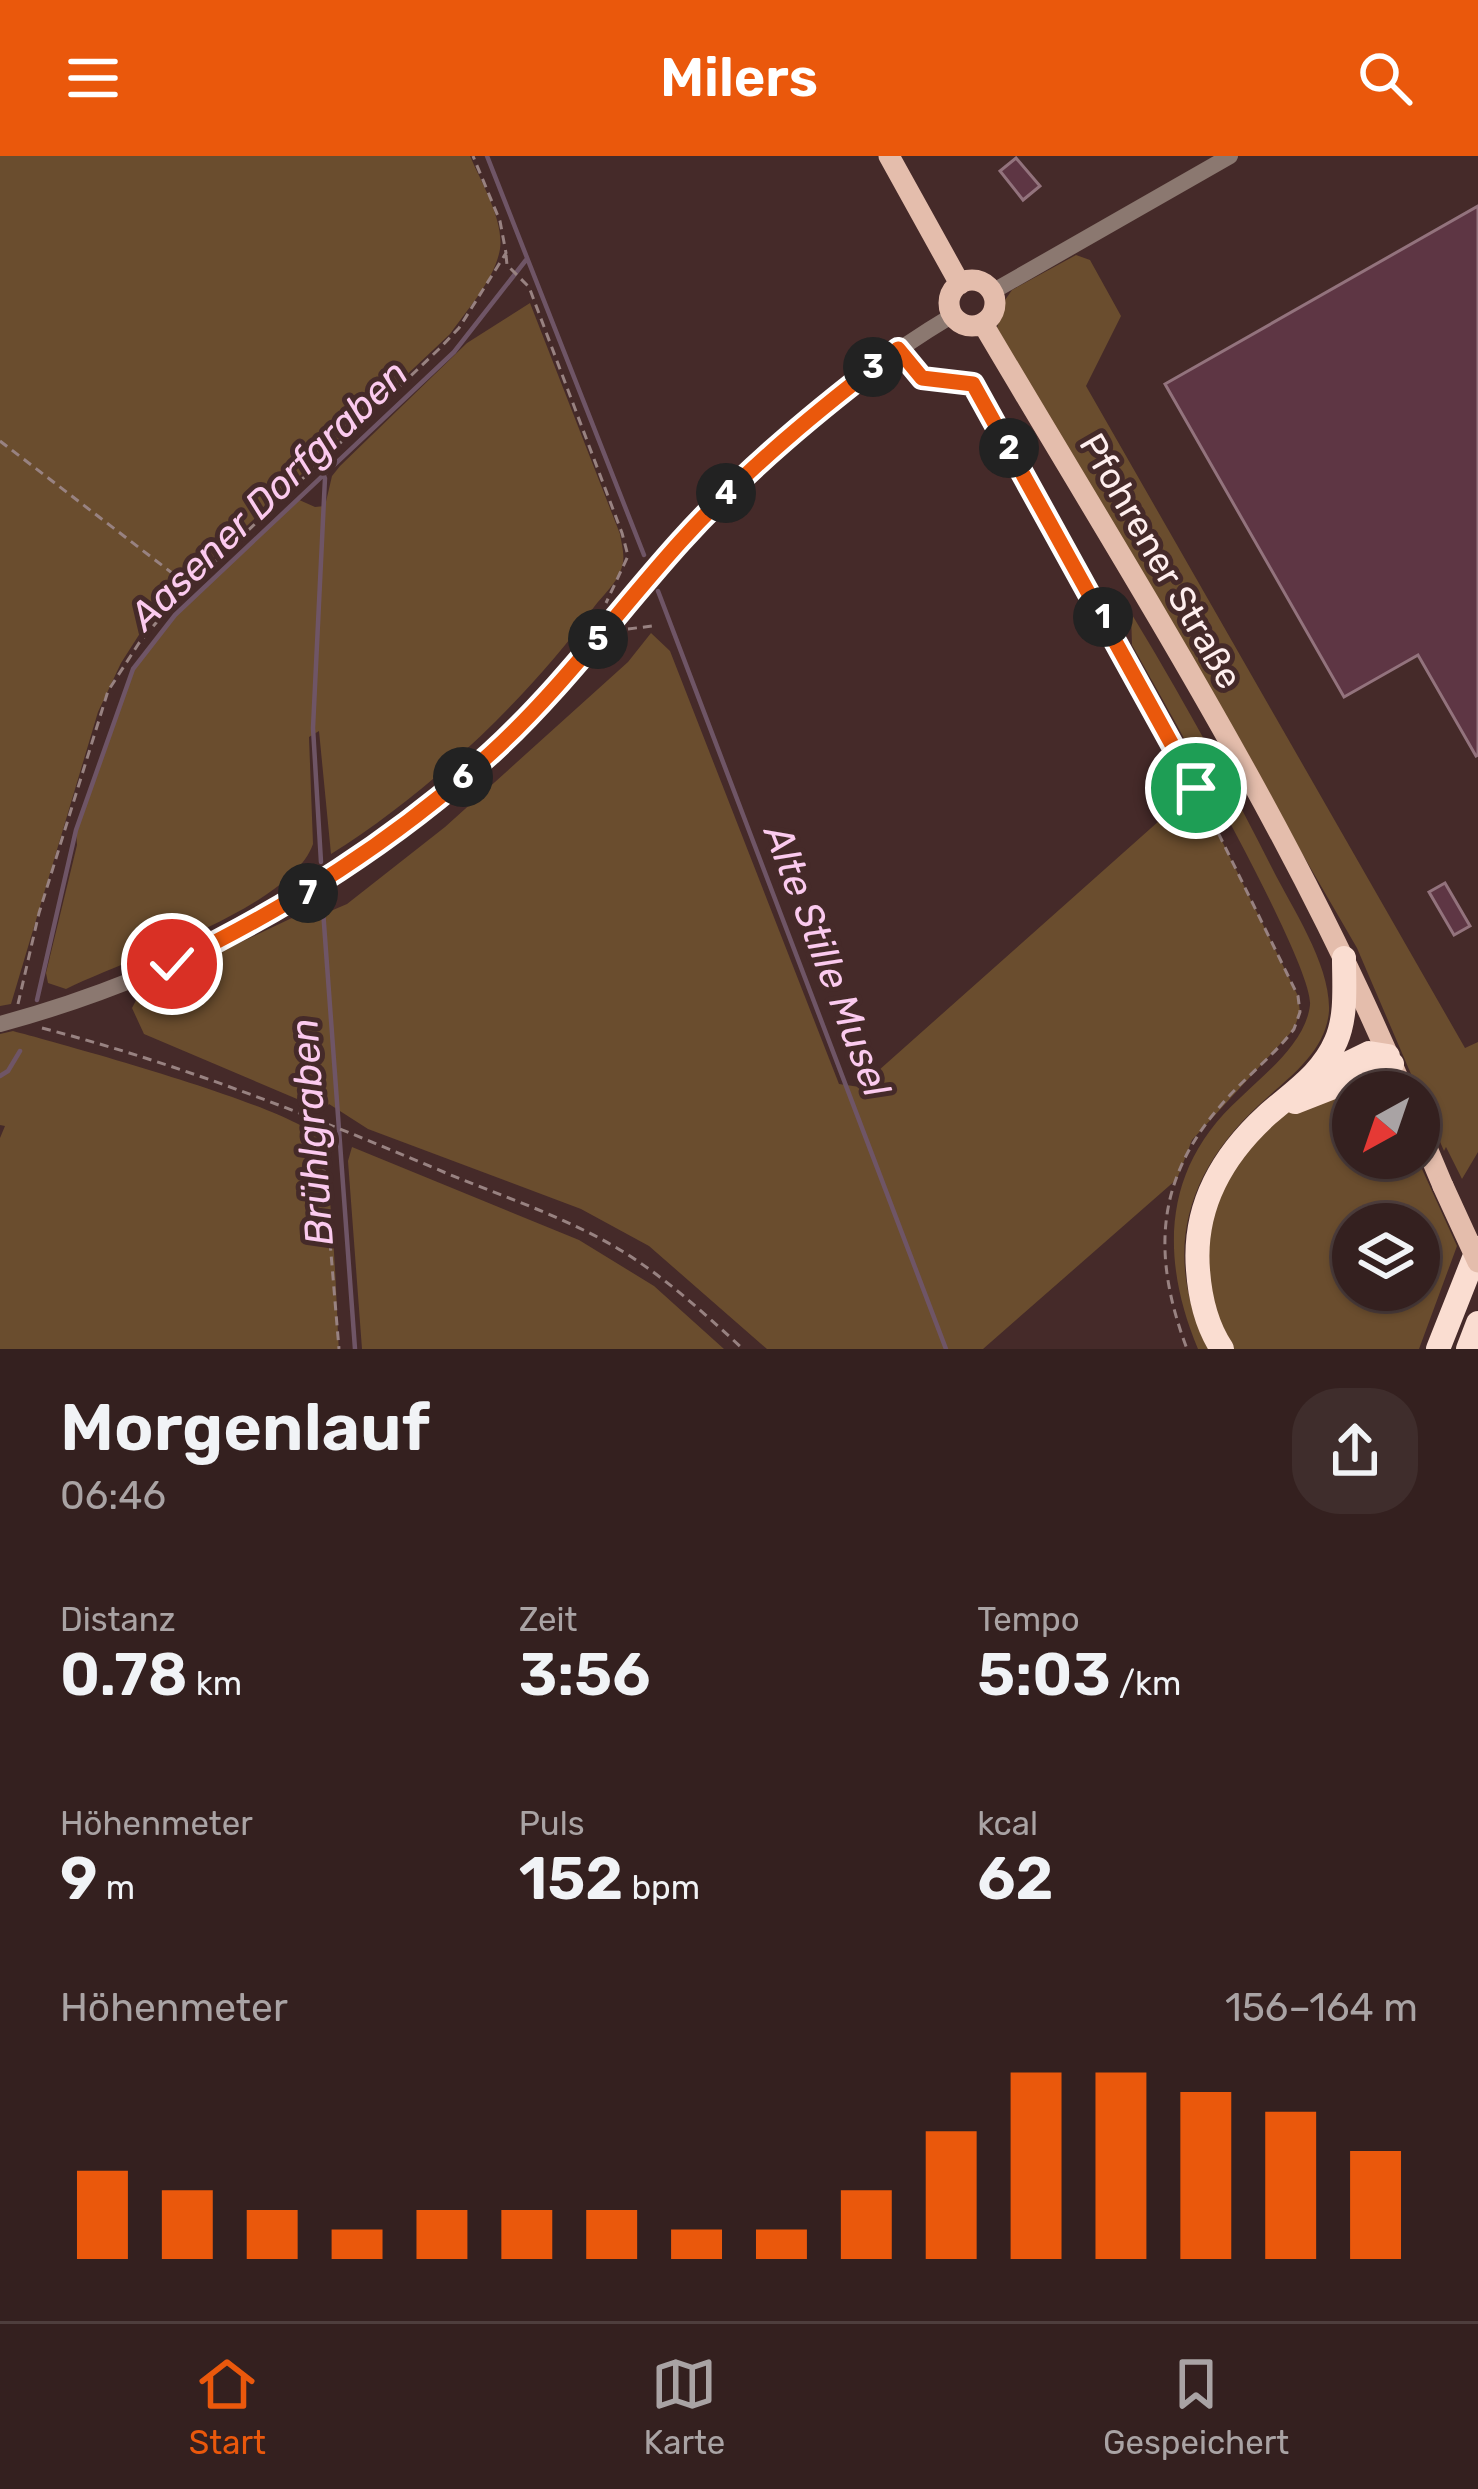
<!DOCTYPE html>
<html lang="de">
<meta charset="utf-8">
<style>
:root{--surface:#34201f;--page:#3f2d2c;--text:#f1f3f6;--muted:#a9a3a4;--line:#4e3e3d;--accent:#ea580c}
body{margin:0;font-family:Rubik,sans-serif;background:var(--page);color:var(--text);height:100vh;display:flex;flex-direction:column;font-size:45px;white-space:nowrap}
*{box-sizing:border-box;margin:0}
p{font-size:39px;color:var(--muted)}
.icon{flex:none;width:66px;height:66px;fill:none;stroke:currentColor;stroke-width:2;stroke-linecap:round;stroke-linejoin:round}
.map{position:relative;height:1193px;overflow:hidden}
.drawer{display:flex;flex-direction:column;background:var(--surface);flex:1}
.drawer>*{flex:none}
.needle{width:78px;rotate:220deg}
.fabs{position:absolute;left:1332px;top:915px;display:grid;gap:24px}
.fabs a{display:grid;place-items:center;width:108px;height:108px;border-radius:50%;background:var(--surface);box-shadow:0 3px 9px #0004,0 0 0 3px var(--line);font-size:60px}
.pin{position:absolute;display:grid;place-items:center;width:102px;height:102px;color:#fff;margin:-51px;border:6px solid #fff;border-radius:50%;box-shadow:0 3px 12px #0007}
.km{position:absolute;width:60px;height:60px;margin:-30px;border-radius:50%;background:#222;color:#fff;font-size:33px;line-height:60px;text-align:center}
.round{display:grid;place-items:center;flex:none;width:126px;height:126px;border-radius:48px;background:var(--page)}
.headline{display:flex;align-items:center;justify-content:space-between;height:204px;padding:0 60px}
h1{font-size:66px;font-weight:600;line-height:90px}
.stats{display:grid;grid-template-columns:repeat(3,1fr);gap:18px;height:204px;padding:12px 60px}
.stats div{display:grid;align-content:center}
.stats b{font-size:60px;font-weight:600}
.stats small{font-size:33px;font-weight:400}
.stats p{font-size:33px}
.chart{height:336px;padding:24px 60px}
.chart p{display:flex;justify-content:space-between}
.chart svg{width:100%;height:216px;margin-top:12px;stroke:var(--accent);stroke-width:6}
header{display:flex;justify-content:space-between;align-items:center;height:156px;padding:0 60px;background:var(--accent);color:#fff;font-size:54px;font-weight:600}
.dock{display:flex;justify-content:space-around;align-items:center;height:168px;border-top:3px solid var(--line);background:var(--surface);font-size:33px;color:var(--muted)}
.dock a{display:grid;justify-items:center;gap:6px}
.dock .current{color:var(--accent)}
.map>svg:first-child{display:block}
</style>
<header><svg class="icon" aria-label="menu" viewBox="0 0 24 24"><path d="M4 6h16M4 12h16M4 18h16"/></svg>Milers<svg class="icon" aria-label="search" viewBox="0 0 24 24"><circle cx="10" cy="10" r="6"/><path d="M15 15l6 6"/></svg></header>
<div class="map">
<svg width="1478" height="1193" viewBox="0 0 1478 1193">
<rect width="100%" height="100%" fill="#452a29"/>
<!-- green -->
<path fill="#6a4d2e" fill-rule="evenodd" d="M0,0H470C481,26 504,64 500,93C495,123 467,154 450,178L182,431L144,471L121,507L98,556L11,848L0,850Z
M1076,99L1090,104L1121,160L1086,230L1465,892L1478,886V996L1462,1023L1446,991L1444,995L1357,792L997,172L1005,144L1012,134Z
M530,147L620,378C622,391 626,401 621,414C616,428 603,439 594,451C530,541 425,640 331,698L319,575L309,581L313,688C291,752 127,803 66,833L48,827L46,817L77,689L76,674L133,513L175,459L297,343L315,351L325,350L332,320L340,310L467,187Z
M1131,457C1182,541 1228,625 1272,712C1292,752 1331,809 1329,855C1326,896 1288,922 1260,948C1185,1017 1162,1098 1208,1193H1198C1160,1102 1162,1012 1240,942C1265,918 1306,886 1310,849C1314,808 1161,541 1132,489Z
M651,477L670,495L839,928L860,931L1196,632L1298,840L1300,856L1294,873L1192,984L1177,1023L983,1193H767L649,1090L581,1053L368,973L329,948L323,954L144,878L132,852L142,833L315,751L319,760L347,748L445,671L628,506Z
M13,875C58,887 300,953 317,982C334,1013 336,1151 339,1193H0V982L5,970L0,969V878Z
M1376,924L1390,936H1353V1002H1417L1457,1090L1419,1193H1233C1181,1110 1213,1010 1288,955C1310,939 1349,933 1376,924ZM1353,1068H1419V1134H1353Z
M352,991L579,1084L654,1130L724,1193H362L348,1005Z"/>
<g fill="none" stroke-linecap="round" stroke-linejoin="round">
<!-- stream -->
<path stroke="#6f5566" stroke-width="4.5" d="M487,0L644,399
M658,435L946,1193
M321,706L313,572L325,322
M323,754L355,1193
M37,844L76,674L133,513L175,459L454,196L526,104
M0,920L8,915L20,895"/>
</g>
<!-- building -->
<path fill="#5e3644" stroke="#93737d" stroke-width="3" d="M1016,2L1040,30L1023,44L1000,15Z
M1478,50V599L1476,600L1418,499L1344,541L1165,228Z
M1445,727L1470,770L1454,779L1429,736Z"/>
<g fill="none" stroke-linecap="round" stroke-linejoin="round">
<!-- path -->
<path stroke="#988281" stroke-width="3" stroke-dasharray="9 6" stroke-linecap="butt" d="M506,99L507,109L529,131L622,377L628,400L606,447
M907,207L922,222L973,228L1185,609L1298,840L1300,856L1294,873C1273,901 1245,921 1222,948C1155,1024 1152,1100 1187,1193
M0,285L189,430
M628,473L652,470
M18,848L39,757L108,535L139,487L177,442L439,193L459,172L506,97L500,65L473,0
M42,872C181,908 314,961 446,1017C504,1041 568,1062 622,1095C666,1122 705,1158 743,1193
M320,966L339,1193"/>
<!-- minor -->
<path stroke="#8b7870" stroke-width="16" d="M992,136L1230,0
M0,868C204,813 385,706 533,555C586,501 631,440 682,384C762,297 851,220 953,159"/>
<!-- major -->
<path stroke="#e4bdac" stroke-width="21" d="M889,0L960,128
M949 147a23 23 0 1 1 46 0a23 23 0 1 1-46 0Z
M983,168C1131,419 1291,667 1404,936
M1419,973L1443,1030"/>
<!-- highway -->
<path stroke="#faddd1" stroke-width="24" d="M1330,916L1369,897L1388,900
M1295,946L1392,908
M1222,1193C1206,1169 1200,1142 1198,1114C1193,1052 1221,1001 1267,959C1293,936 1322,918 1336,885C1347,860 1344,829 1344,802
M1438,1193L1478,1092
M1468,1193L1478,1167"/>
<!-- major-bridge -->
<path stroke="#e4bdac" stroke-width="21" d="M1443,1030L1478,1106"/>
</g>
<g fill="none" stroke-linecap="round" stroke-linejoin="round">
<!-- route casing -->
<g stroke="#fff" stroke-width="24">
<path id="route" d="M172,808C289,751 394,685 491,597C561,533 617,456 680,386C746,313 820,252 898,193L922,222L973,228L1196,632"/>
</g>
<!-- route -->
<use href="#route" stroke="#ea580c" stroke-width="15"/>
</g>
<g text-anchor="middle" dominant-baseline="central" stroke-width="10" stroke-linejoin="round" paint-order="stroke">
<!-- street labels -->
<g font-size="36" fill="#feeeee" stroke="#452a29">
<text transform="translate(1161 405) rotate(60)">Pfohrener Straße</text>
</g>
<!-- water labels -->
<g font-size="39" font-style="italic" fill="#fbcaee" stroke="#452a29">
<text transform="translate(269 339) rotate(-44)">Aasener Dorfgraben</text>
<text transform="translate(827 805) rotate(69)">Alte Stille Musel</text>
<text transform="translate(312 976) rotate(-94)">Brühlgraben</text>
</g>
</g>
</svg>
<div class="fabs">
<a><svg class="needle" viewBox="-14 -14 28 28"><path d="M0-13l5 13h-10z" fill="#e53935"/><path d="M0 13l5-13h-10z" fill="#a9a3a4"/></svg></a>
<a><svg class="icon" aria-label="layers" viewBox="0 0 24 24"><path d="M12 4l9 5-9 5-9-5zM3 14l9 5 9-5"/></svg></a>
</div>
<div class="pin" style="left:1196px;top:632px;background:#1e9e55"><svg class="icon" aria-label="arrive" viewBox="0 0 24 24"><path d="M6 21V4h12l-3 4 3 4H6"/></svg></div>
<div class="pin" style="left:172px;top:808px;background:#d93025"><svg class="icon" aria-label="check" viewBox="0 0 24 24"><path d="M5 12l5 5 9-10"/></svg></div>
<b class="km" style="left:1103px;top:461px">1</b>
<b class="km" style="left:1009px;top:292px">2</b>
<b class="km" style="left:873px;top:211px">3</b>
<b class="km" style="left:726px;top:337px">4</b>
<b class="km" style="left:598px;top:483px">5</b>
<b class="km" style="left:463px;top:621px">6</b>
<b class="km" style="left:308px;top:737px">7</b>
</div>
<section class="drawer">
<div class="headline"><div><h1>Morgenlauf</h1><p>06:46</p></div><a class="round"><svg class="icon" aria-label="share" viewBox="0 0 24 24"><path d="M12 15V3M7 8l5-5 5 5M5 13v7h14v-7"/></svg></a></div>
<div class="stats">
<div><p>Distanz</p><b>0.78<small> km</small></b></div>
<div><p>Zeit</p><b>3:56</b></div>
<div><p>Tempo</p><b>5:03<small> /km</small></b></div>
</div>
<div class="stats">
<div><p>Höhenmeter</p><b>9<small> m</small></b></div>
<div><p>Puls</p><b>152<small> bpm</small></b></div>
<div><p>kcal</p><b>62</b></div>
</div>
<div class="chart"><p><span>Höhenmeter</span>156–164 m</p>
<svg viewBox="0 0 160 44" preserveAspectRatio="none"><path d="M5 44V26M15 44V30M25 44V34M35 44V38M45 44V34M55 44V34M65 44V34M75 44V38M85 44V38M95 44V30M105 44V18M115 44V6M125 44V6M135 44V10M145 44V14M155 44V22"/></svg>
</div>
</section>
<nav class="dock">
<a class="current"><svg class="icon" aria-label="home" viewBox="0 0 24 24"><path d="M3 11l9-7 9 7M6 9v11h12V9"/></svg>Start</a>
<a><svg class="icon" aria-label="map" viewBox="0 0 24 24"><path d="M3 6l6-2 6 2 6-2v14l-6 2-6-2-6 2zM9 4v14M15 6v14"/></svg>Karte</a>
<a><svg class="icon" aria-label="saved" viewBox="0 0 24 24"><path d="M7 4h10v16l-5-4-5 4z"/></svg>Gespeichert</a>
</nav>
